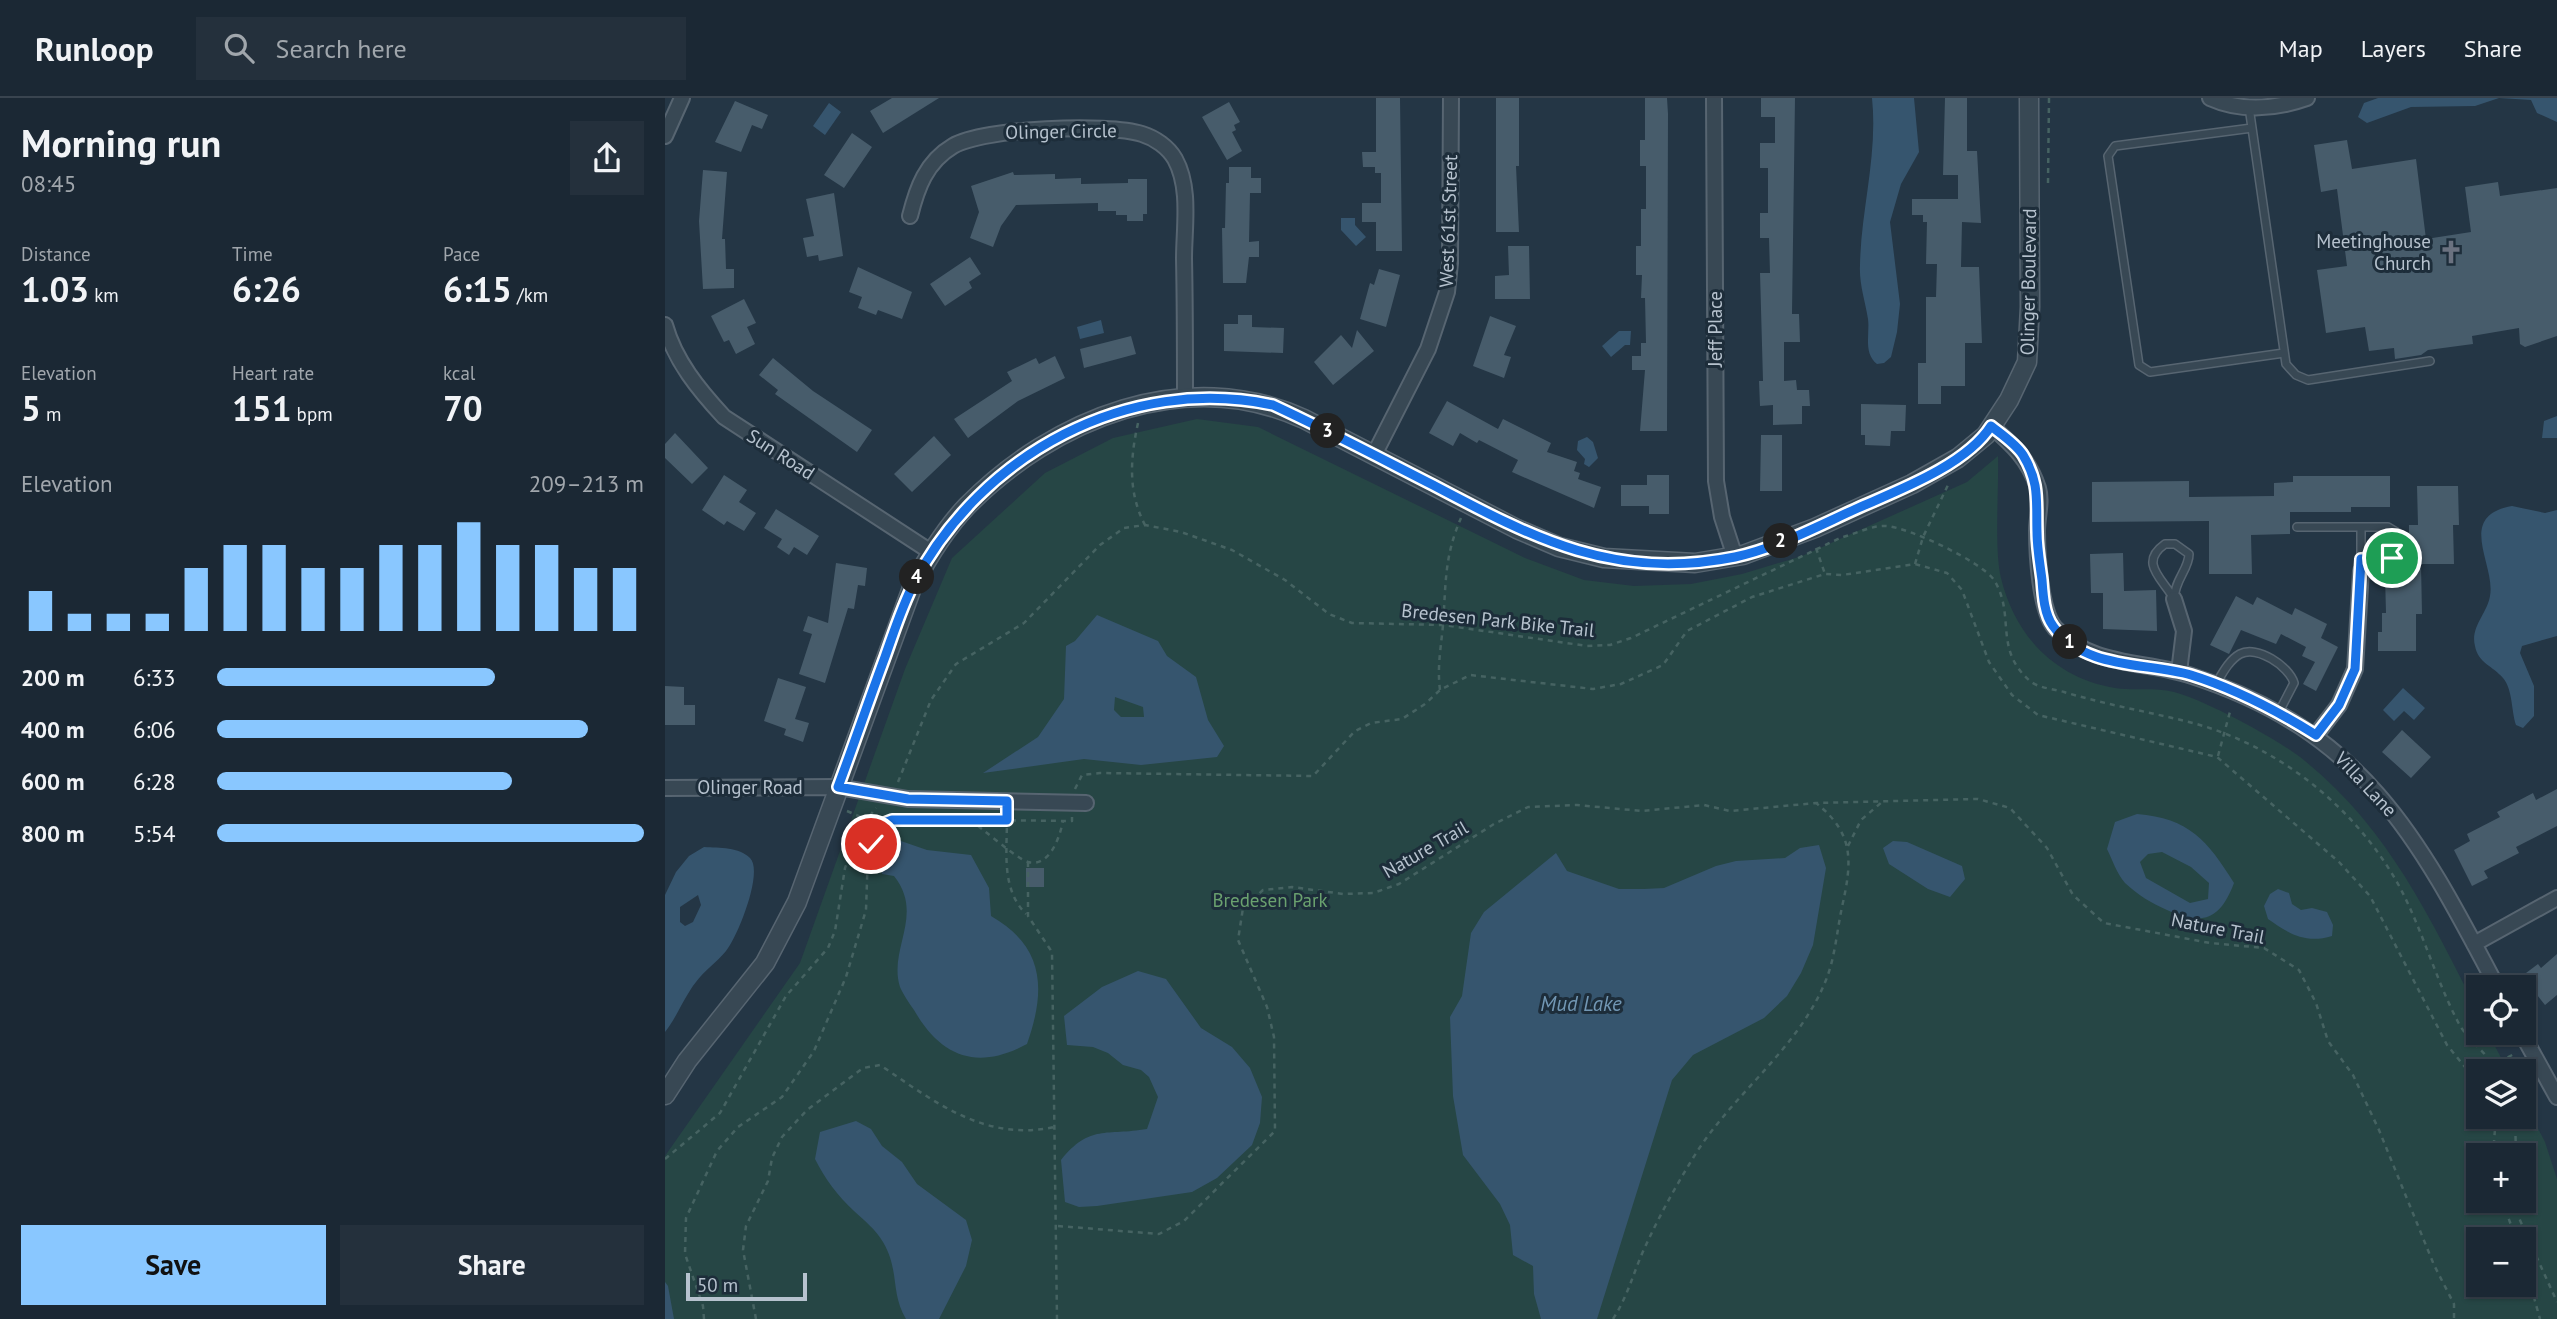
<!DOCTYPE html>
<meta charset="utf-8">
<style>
:root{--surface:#1b2834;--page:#24303c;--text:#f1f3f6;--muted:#a0a6ac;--line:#39444f;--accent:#89c7ff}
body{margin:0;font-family:"PT Sans",sans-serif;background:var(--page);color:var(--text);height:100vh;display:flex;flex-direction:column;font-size:26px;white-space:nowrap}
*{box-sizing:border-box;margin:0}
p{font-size:23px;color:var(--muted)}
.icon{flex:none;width:38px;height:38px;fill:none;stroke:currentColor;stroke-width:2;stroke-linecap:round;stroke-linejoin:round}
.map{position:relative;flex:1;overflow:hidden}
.sheet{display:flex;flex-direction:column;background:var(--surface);width:665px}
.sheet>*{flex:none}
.fabs{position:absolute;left:1801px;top:877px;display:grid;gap:14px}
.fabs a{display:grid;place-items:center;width:70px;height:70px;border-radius:0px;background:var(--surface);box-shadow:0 2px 5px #0004,0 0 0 2px var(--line);font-size:35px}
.scale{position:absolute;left:21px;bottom:18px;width:121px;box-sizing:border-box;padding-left:7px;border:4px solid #b6c2ce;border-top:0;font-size:19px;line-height:24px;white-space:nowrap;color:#b6c2ce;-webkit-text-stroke:5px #1d2d3a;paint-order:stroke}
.pin{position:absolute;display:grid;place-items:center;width:60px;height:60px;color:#fff;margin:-30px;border:4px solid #fff;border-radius:50%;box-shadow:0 2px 7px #0007}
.km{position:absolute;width:35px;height:35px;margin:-18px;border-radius:50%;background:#222;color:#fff;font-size:19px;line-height:35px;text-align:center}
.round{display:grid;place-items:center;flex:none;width:74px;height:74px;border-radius:0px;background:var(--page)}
.overview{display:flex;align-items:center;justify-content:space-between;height:119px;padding:0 21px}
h1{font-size:38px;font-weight:700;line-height:52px}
.figures{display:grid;grid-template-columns:repeat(3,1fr);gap:10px;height:119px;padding:7px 21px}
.figures div{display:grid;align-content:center}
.figures b{font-size:35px;font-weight:700}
.figures small{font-size:19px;font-weight:400}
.figures p{font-size:19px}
.chart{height:196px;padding:14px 21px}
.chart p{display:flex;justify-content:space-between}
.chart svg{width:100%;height:126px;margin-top:7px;stroke:var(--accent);stroke-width:6}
.action{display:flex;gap:14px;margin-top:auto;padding:14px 21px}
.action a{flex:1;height:80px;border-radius:0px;background:var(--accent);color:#111;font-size:28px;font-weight:700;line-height:80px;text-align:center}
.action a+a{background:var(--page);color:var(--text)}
ul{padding:0 21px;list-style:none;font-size:23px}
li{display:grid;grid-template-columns:112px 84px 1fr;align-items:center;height:52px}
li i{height:18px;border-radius:9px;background:var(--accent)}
header{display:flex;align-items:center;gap:42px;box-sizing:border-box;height:98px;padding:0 35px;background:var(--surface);border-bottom:2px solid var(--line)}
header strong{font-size:33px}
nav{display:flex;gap:38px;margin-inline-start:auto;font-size:24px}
.search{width:490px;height:63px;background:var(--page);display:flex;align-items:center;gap:18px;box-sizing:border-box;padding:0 24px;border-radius:0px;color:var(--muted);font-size:26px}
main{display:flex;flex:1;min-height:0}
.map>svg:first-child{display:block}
</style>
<header>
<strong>Runloop</strong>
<div class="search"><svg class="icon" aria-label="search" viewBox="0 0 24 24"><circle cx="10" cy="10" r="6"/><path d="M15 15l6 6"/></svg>Search here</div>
<nav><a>Map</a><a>Layers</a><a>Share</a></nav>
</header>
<main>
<section class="sheet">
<div class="overview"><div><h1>Morning run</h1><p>08:45</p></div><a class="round"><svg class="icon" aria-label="share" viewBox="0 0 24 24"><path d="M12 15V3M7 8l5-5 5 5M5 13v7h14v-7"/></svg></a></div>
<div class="figures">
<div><p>Distance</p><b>1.03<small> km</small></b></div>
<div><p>Time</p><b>6:26</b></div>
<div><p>Pace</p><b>6:15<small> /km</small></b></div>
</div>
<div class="figures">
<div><p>Elevation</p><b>5<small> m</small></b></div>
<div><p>Heart rate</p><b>151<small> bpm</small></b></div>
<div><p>kcal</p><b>70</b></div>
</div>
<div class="chart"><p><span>Elevation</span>209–213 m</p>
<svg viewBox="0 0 160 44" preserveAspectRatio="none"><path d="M5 44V30M15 44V38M25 44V38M35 44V38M45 44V22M55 44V14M65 44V14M75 44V22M85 44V22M95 44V14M105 44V14M115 44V6M125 44V14M135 44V14M145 44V22M155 44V22"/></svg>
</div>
<ul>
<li><b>200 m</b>6:33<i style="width:65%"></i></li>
<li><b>400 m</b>6:06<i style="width:87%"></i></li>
<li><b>600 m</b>6:28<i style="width:69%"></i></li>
<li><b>800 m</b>5:54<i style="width:100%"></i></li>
</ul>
<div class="action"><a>Save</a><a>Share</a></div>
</section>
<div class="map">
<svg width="1892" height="1221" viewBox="0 0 1892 1221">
<rect width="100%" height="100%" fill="#243645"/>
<!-- green -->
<path fill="#264645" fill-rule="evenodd" d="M532,321L593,329L860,460L919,482L969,488L1026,486L1077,476L1137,458L1302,384L1333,358C1334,390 1329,452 1336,480C1350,538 1390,580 1450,590C1469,593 1490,589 1509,594C1540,602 1615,642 1640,663C1724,731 1765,820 1813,914V934L1823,935L1843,973H1813V1018H1858L1859,1003L1880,1044L1892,1081V1221H0V1058L135,865L240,571L287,460L380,375L448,340ZM1813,1057H1858V1102H1813ZM1813,1141H1858V1186H1813Z"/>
<!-- water -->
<path fill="#36556e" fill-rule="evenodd" d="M1207,0H1249L1254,54L1236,86L1225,124L1235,206L1232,234L1226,259L1219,265L1212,266C1198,255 1205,236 1203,221C1200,202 1194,186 1195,167C1196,111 1213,57 1207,0Z
M1713,0H1892V24L1872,15L1866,2L1834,0L1810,8L1746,9L1702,25L1693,19L1699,5Z
M164,5L176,14L160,37L148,28Z
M676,120H690V127L701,139L691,148L676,132Z
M436,222L439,235L415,241L412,229Z
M954,233H966L965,247H960L946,259L937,248Z
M1892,318V340H1877L1879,323Z
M922,339L928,344L933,360L924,369L919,366L920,361L912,352L913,343Z
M1847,408L1880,415L1892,412V538L1857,548L1855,555L1869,588V618L1858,630L1851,627C1846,612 1848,592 1838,580C1828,568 1813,565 1810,548C1805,529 1822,516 1825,498C1831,467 1790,418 1847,408Z
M432,517L493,543L502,558L531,579L543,622L559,648L552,659L476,667L419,661L318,675L373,639L399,601L401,548L410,543ZM450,599L478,609L479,619H456L449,612Z
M1738,590L1760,610L1749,622L1739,613L1729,623L1718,612Z
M1472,716C1524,720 1543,743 1569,785C1555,822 1538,828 1502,812C1486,805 1473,797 1460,785C1452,776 1447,761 1442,751L1450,724ZM1497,754L1526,769L1544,785L1543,801L1525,805L1481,780L1475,764L1483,756Z
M233,742L262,752L306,757L324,790L326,818C380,849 381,892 362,946C312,973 276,959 249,912C244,905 238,896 235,889C223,851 260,817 229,778L217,776C217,762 220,749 233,742Z
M1228,743L1242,744L1297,768L1300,781L1285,799L1263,791L1224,766L1218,750Z
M1154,747L1161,770L1148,847L1136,875L1122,898L1099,920L1028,957L1007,982L932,1221H876L869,1196L868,1168L848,1157L845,1127L835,1106L798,1057L788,998L785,919L797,898L806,835L819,814L891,755L902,773L954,791H979L999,790L1051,768L1071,763L1120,760L1135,750Z
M39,749C55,750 74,749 85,760C99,774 72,840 61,853C52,864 39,873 31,884C19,899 12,919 0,934V797L11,774L24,758ZM33,797L36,807L28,824L20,828L15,824V809Z
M1613,791L1624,795L1627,806L1636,812L1647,810L1662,814L1668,827L1667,838C1641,846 1624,836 1603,821L1599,808L1605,796Z
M473,873L501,881L536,930L567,949L585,970L597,999L595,1025L587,1047L552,1080L527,1094L432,1108L414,1109L400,1104L396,1062C425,1026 441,1038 482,1031L493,999L484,979L476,972L458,967L443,955L428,949L402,947L399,918L437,889Z
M191,1023L206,1031L217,1048L237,1064L252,1086L301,1122L307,1142L301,1168L274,1221H241C225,1194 235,1173 218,1144C210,1131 200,1123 189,1113C172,1097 160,1081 150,1061L155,1034Z
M0,1184L3,1188L9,1221H0Z"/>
<!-- building -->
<path fill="#475c6b" d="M227,0H274L218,35L205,13Z
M711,0H735L737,153H711V124H697V105H716V75H710V69H698L697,54H711Z
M831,0H854V68H851L854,134H831Z
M980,0H1002L1003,16L1002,333H975L980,272H967V258H976V245H981L980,200H976L977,177H971V148H976V111H981V68H975V42H980Z
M1096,0H1130L1127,216H1134L1135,244H1119V283L1131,282L1132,292H1144L1145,308H1137V326L1108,327V307L1095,308L1094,283H1098L1095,175H1105L1104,140H1095V115H1103V70H1095V45H1110V19H1096Z
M1280,0H1302V53H1312L1316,125L1297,124L1296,169H1314L1317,245H1300V288H1276V306H1253V265H1261V199H1271L1272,166H1261L1262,124H1258V117H1247V101H1293V77H1278Z
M70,3L103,17L97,31L87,27L76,54L50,44Z
M564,4L575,24L569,27L571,32L567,34L577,53L562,62L537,19Z
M187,35L207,49L179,90L159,77Z
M1682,42L1687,71L1751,61L1761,141L1806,134L1800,89L1833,84L1835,98L1892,90V238L1860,249L1855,246L1854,230L1807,238L1808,246L1763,252L1756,257L1730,261L1729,250L1704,253L1700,229L1661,235L1652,172L1682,168L1672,91L1656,94L1649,47Z
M564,69H586V80H596V95H585L584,144L594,143V159H584L581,185H558L557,130H560L561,85H564Z
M38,72L62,74L57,141H60L61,171H69V190L38,191L34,123Z
M348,74L349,77L390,76V81L416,80V86L463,85V81H482V116H478V123H462V117H451V113H433V105L351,107L336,128L328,149L305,140L314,114L306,88Z
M169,95L178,158L154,163L153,157L142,159L138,140L149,138L141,101Z
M843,148H864L865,201H830V178L844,177Z
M305,159L316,176L304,184L307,190L280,208L265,186Z
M193,169L247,194L237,221L213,212L211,217L193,210L197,199L184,194Z
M714,171L735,177L721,229L695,221L705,185L709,187Z
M79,201L91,225L82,229L90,246L71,256L64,242L59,244L46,218Z
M573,217H587V229L619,230L618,255L559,253V226H573Z
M825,218L851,228L839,257L846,259L839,280L808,268Z
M692,232L709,253L668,287L649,264L676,237L687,250Z
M466,238L471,256L419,270L415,251Z
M390,258L400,280L353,303L303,340L289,321L347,283L342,274L371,260L374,266Z
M108,260L148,293L207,332L192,354L110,296L113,292L94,277Z
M782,303L833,331L838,321L886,345L882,354L912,364L909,373L915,375L913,381L936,389L929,410L847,374L853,362L814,342L812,345L795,335L788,348L764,335Z
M1196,306L1241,307L1240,333H1226L1225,348L1200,347V337H1196Z
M10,335L43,370L27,386L0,360V346Z
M1096,337H1117V393H1095Z
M269,338L286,357L247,394L229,376Z
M59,377L82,392L74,404L91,415L79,433L62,423L59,427L37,412Z
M982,377H1004V416H984V408H956V387H982Z
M1628,378H1725V409H1686V414H1625V436L1586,437L1587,476H1544V423L1427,424V384L1524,383V399L1609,398V385L1628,384Z
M1752,388H1793L1794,427H1788L1789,466H1756L1757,516H1751V553H1713V534H1717V515H1721L1720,477L1744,476V427H1753Z
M111,411L154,438L142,457L129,449L124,457L112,449L117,441L99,430Z
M1458,455L1459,493L1491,492L1492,533L1438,531V495H1426L1425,456Z
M171,465L202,470L200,488L193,487L189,511L183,510L160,585L134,576L147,536L138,533L143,518L163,525Z
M1571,498L1588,507L1592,499L1627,517L1630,510L1662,526L1656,540L1673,549L1651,593L1638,586L1650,564L1637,558L1641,549L1616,536L1611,546L1576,532L1564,556L1545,547Z
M113,580L141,589L130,621L144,625L138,644L119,637L121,631L99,623Z
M0,588L19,589V607H30V627H0Z
M1737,632L1766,659L1746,680L1717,654Z
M1892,691V728L1851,749L1854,755L1819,773L1823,780L1807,788L1789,752L1805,743L1802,736L1835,719L1832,714L1868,695L1871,702Z
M361,770H379V789H361Z
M1892,856V897L1880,907L1857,878L1873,866L1876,870Z"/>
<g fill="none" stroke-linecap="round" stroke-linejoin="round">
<!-- service casing -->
<g stroke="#576571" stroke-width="10">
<path id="service" d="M1584,9L1621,266L1631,277L1643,282L1765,263
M1587,30L1450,48L1443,58L1474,267L1485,274L1619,255
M1632,429H1696V473
M1500,446H1510L1524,456C1524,471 1510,481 1509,501C1498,481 1473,465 1500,446Z
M1696,461L1727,460L1733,452V435L1723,429H1696
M1551,586C1557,576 1564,562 1575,556C1592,547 1624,568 1629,585L1614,614"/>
</g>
<!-- minor casing -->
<g stroke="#576571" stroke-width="18">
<path id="minor" d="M1049,0L1051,383L1057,419L1070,459
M1545,0C1576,14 1611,11 1642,0
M0,38L17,0
M245,118C252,90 261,64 288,48C319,30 443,25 477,36C490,40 503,49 510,61C526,90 519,129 519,161C520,207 520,253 520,299
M0,227C10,263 34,292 59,319L266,454
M1326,328C1348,347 1364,362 1373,390C1377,403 1372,420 1372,433C1372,456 1375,513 1390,530C1428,570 1479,562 1527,578C1699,634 1753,739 1832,889
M709,357L763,251L782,194L785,165L786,0
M1509,501L1519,533L1514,574
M1651,637L1674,607L1690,571L1696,473
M0,690L173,689L243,701L421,705
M1809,846L1892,800
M1856,934L1892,999"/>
</g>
<!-- tertiary casing -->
<g stroke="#576571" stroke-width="21">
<path id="tertiary" d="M0,997L22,963L100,865L132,804L248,487C263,459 280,431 302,408C389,320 521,267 639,321L852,431L894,449L939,460L1030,465L1078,457L1150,430L1247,386L1293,360L1321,337L1344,302L1362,264L1365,209L1364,0"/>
</g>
<!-- path -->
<path stroke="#466362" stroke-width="2.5" stroke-dasharray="5 5" stroke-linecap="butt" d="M1383,85L1384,0
M473,325C465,361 463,395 480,427
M1151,450L1160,476
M1250,466L1258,439L1284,385
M775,592C772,569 776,549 778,527C781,486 779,459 796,420
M1553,658L1566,610
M233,684L266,602L291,566L359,525L435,447L459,430L480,427L516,434L567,452L620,482L664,516L687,525L778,527L922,548L945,547L966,540L1175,440C1190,436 1207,427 1221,428C1243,429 1317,464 1329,482C1351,517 1328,551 1365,583C1373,590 1389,591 1399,594C1442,607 1485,614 1528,625C1609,647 1681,702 1726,774C1754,819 1768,876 1793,924C1802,942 1822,954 1832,973
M410,691L417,677L435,675L648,678L690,633L706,625L737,621L760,606L775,592L805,577L928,591L956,586L998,567L1022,533L1087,499L1160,476L1177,477L1250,466L1282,475L1297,492L1324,564L1347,597L1373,617L1552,659L1674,764L1705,798L1782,947L1813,985
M182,713L214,727
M342,720C342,754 336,791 361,816
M305,722C317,730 352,761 363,764C385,770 395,738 398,723
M1183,748L1196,722L1217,704
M363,764V818L387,854L392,1221
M1816,973L1851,955
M1850,1018L1851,1057
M1828,1057L1831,1018
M0,1061L55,1015L121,898L163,850L170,833L180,770L196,729L211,710
M1837,1102L1851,1141
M1851,1102L1854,1120L1892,1204
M393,1128L494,1136L519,1123L610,1033L609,939L602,909L573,842L578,810L598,792L627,789L678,796L708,795L734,786L829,726L863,709L912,707L977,713L1039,707L1065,713L1151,705L1313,701L1345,710L1382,750L1408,797L1439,825L1545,845L1599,850L1634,872L1651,905L1663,943L1688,977L1714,1032L1769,1167L1789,1206V1221
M1858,1160L1875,1221
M39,1221L38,1208L20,1156L21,1120L52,1053L73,1029L117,999L149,953L181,879L201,812L203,755L214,727L227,721L407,723V718
M91,1221L78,1152L81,1128L103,1083L107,1060L117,1039L142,1012L198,970L215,967C270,1004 320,1044 389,1029
M948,1221C961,1201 967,1180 976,1158C991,1124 1009,1091 1028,1060C1067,996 1133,952 1161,882C1170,860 1172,832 1177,809C1187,764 1190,736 1151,705"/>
<!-- service -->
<use href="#service" stroke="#384854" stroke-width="7"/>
<!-- minor -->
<use href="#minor" stroke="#384854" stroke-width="14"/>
<!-- tertiary -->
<use href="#tertiary" stroke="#384854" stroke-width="18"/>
</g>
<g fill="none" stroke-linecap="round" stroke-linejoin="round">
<!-- route casing -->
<g stroke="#fff" stroke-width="14">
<path id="route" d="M206,746L214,727L227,722H342V703L243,701L173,689C189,646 204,602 220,559C229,534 237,508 249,485C316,356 463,276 608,307C662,332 715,360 768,387C870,441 950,483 1070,459C1112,450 1153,428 1193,410C1234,392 1301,367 1326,328C1336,336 1351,346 1358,357C1375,385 1371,403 1372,434C1372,450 1375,466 1377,482C1378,496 1379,516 1388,528C1419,572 1481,564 1526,577C1571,591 1611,612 1651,637L1674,607L1690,571L1696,461L1727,460"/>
</g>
<!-- route -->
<use href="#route" stroke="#1a73e8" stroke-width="9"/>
</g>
<!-- icons -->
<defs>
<g id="church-bare" transform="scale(1.89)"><path d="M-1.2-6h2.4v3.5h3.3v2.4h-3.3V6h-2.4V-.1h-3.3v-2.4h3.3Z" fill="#6b7280" stroke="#1d2d3a" stroke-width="2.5" paint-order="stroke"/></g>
</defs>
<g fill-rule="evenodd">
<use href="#church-bare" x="1786" y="154"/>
</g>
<g text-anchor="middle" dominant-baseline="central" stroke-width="6" stroke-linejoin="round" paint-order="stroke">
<!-- street labels -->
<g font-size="19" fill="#b6c2ce" stroke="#1d2d3a">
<text transform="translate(396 33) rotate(-1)">Olinger Circle</text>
<text transform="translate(783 123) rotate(-88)">West 61st Street</text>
<text transform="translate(1363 184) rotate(-89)">Olinger Boulevard</text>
<text transform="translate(1050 231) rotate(-90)">Jeff Place</text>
<text transform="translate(116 356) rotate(33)">Sun Road</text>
<text transform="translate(833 522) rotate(6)">Bredesen Park Bike Trail</text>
<text transform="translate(1701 686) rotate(47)">Villa Lane</text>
<text x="85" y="689">Olinger Road</text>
<text transform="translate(760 751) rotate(-30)">Nature Trail</text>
<text transform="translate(1553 830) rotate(11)">Nature Trail</text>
</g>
<!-- poi labels -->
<g font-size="19" fill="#b6c2ce" stroke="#1d2d3a" text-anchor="end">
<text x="1766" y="143">Meetinghouse<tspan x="1766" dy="22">Church</tspan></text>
</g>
<!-- park labels -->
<g font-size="19" fill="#6aa16f" stroke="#1d2d3a">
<text x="605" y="802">Bredesen Park</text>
</g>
<!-- water labels -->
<g font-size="21" font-style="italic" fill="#7297b4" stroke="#1d2d3a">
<text x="916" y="905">Mud Lake</text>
</g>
</g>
</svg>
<div class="fabs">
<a><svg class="icon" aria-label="locate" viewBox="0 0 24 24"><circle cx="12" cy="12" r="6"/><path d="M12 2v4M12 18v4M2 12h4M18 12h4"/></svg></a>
<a><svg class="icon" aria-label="layers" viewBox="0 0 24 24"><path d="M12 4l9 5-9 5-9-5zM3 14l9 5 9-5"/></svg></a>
<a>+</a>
<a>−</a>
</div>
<div class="scale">50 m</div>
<div class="pin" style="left:1727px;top:460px;background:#1e9e55"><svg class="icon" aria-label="arrive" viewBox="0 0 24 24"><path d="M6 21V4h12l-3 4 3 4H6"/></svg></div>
<div class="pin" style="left:206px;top:746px;background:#d93025"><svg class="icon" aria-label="check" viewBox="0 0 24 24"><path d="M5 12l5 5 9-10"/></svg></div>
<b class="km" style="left:1405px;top:544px">1</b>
<b class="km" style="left:1116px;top:443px">2</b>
<b class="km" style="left:663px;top:333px">3</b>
<b class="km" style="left:252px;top:479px">4</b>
</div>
</main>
